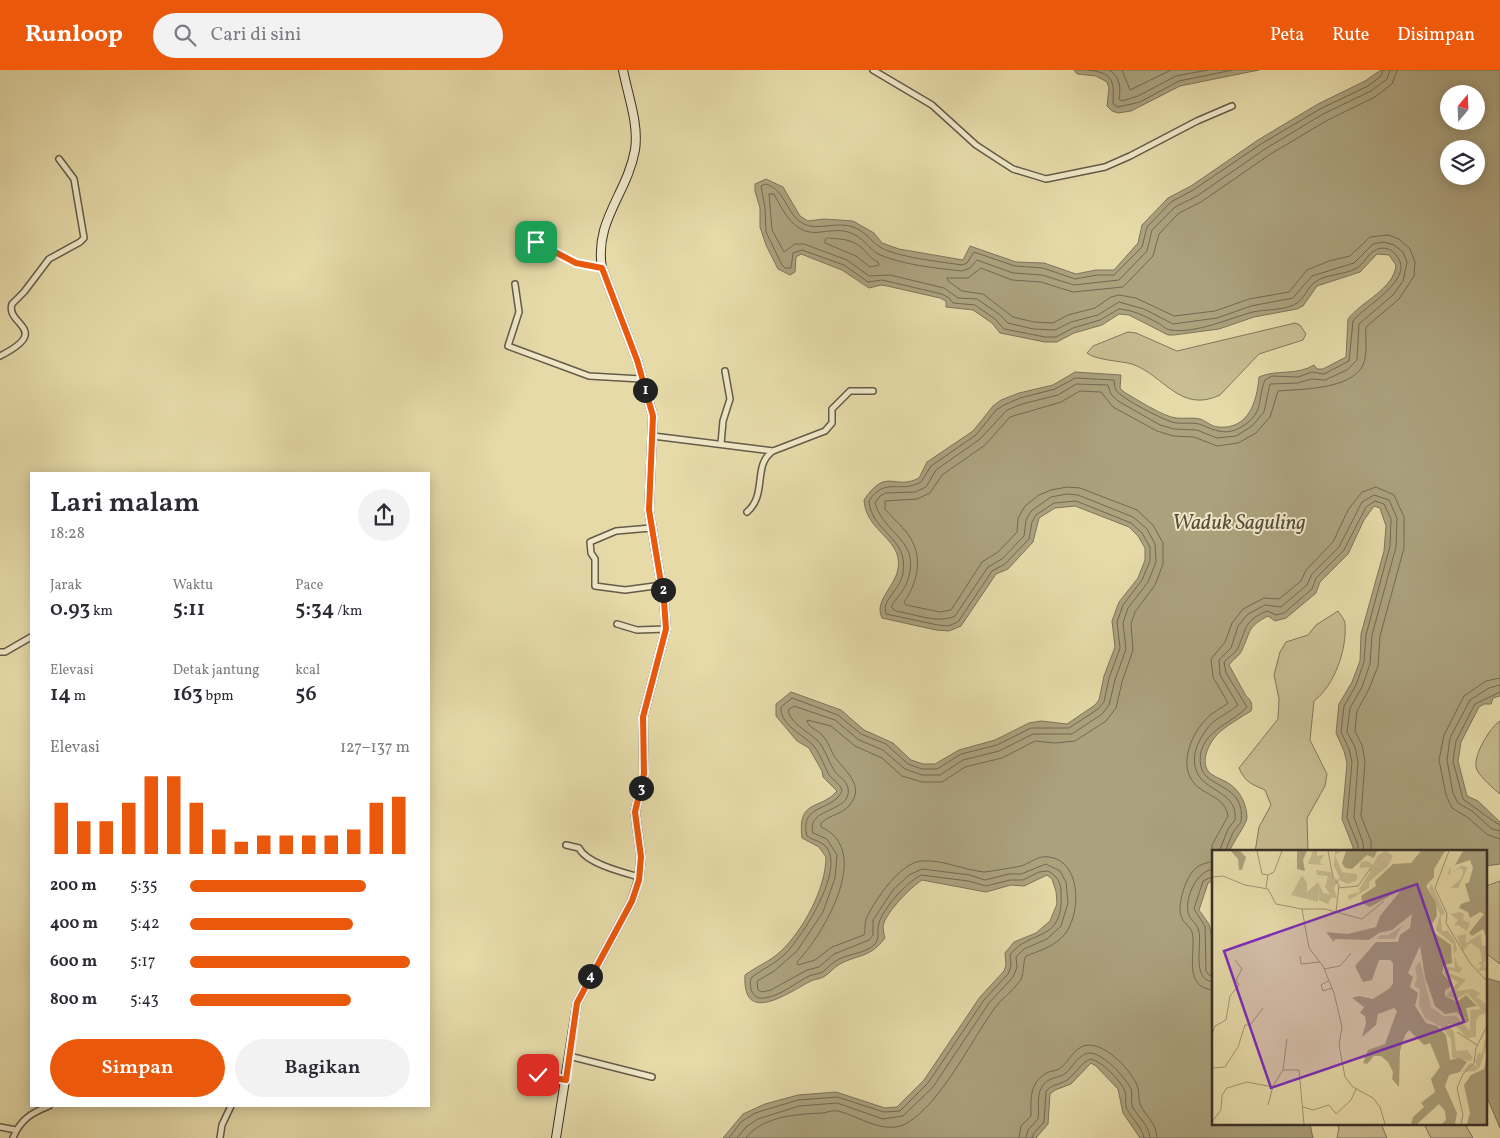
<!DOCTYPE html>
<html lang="id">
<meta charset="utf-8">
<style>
:root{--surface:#fff;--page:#f2f2f3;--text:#2b2b33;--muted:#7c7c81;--accent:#ea580c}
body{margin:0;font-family:Vollkorn,serif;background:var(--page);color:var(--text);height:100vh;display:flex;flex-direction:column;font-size:19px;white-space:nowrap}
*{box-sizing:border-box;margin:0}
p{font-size:16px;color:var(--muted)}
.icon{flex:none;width:28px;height:28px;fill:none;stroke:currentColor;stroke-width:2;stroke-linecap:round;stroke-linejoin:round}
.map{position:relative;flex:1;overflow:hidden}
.side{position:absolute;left:30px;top:402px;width:400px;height:635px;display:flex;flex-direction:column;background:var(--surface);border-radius:0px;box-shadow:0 2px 12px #0003}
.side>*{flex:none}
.needle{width:32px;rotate:19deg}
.tools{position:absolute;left:1440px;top:15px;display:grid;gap:10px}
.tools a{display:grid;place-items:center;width:45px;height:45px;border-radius:50%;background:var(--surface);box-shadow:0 2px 12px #0003;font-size:25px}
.pin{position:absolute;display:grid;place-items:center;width:42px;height:42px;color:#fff;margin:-21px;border-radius:10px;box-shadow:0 2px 8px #0006}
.km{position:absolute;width:25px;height:25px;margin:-12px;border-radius:50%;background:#222;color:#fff;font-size:14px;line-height:25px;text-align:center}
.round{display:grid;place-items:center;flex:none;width:52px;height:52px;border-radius:26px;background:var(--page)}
.headline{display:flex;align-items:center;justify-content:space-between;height:85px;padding:0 20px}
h1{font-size:28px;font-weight:600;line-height:38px}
.metrics{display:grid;grid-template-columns:repeat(3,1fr);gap:8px;height:85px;padding:5px 20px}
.metrics div{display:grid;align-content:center}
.metrics b{font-size:21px;font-weight:600}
.metrics small{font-size:14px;font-weight:400}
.metrics p{font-size:14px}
.chart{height:140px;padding:10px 20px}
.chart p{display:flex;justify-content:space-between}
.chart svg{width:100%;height:90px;margin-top:5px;stroke:var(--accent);stroke-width:6}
.primary-button{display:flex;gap:10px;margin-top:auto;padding:10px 20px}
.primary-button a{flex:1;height:58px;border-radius:30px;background:var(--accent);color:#fff;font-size:20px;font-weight:600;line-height:58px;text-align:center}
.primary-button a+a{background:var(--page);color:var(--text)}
ul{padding:0 20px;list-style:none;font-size:16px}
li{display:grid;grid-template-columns:80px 60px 1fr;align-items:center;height:38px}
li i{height:12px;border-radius:6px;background:var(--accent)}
header{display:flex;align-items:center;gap:30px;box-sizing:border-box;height:70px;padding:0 25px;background:var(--accent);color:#fff}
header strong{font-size:24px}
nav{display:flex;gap:28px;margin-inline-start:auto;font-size:18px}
.search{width:350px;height:45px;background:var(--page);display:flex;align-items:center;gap:12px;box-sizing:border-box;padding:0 18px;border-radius:28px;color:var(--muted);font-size:19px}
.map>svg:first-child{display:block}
</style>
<header>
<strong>Runloop</strong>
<div class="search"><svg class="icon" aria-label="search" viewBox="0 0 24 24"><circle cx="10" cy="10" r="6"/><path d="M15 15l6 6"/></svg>Cari di sini</div>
<nav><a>Peta</a><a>Rute</a><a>Disimpan</a></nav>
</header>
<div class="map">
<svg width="1500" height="1068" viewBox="0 0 1500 1068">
<rect width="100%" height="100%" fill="#e6daa9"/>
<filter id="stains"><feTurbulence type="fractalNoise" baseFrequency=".004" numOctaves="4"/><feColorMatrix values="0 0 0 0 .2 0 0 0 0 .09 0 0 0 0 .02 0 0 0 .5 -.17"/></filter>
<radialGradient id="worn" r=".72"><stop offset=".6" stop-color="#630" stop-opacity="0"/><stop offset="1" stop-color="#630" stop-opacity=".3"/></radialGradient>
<!-- green -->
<path fill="#c9bd93" stroke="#81775d" d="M1295,253L1300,255L1306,264L1303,270L1259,284L1220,325C1180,344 1164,305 1132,294C1121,291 1095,290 1087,283L1093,276L1128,262L1136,263L1177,281Z
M1338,541C1340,545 1345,549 1345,554C1347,580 1334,616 1314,631L1310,670L1327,704L1325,716L1307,748L1308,782H1255L1259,757L1271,735L1265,720C1251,714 1245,712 1239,698L1278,649L1279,629L1274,605L1280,582L1286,572L1308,565L1316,555Z
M1500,651V724C1493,718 1481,708 1477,700C1471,688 1490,657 1500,651Z
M1500,811V894L1486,883V816Z
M1337,1054H1381L1387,1068H1337L1339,1058Z
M1424,1054H1465L1473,1068H1431Z"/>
<!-- water -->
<path fill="#aba17d" stroke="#7d745b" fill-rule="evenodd" d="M1074,0H1259L1180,16L1131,41L1118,43L1112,41L1107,36L1109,18L1107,12L1096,6L1077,4Z
M1381,0H1500V626L1493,628L1491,634H1484L1479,637L1461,672L1458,691L1467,726L1478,731L1500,752V794L1486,796V782H1353V777L1342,749L1347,693L1344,681L1336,663L1339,634L1352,612L1360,591L1361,564L1384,481L1386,456L1380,438L1374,436L1364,450L1348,484L1320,512L1316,523L1286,548L1275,551L1268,546C1247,557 1251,561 1242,580C1239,587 1233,589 1229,595L1246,626C1251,630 1253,634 1251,641C1241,647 1231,653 1222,660C1211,668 1197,693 1211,704C1216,708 1225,710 1231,715C1241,722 1247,736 1247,748C1246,755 1233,772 1229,782H1214V810L1208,813L1199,840L1209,854L1212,867L1214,1054H1310L1313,1068H1140L1123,1043L1118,1019L1096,996L1091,993L1071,1014L1055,1020L1050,1024L1048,1054L1036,1068H723L743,1044L765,1034L798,1025L836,1022L885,1038L897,1037L924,1010L980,927L1004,901L1006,895L1005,883L1014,872L1036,863L1050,851L1057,834L1056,821L1052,809L1047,805L1024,816L1011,815L986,822L922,810C911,817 886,842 883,856C883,859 884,865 885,868C870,888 859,884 840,894C834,897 830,903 825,906C821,909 815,909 811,911C789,922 742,957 745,905C757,896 769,892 780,882C803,861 826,818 826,787L819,777L802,768C797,728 820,741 837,721L823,707L822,701L809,678L797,671L776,646V634L791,622L841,640L864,660L893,673L911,690L923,694H935L959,680L995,670L1029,653L1041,651L1067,654L1095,635L1099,630L1104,606L1115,577L1112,551L1119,532L1138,508L1145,490V478L1138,466L1129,457L1075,436L1055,438L1039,448L1033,472L1008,499L996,504L961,556L949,561L936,560L882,548C872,528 903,513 898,488C894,466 866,459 864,430C887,396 894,421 919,408L927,392L973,361L993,336L1001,330L1019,323L1053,315L1075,302L1121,305L1120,318L1124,322C1136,329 1164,347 1176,348C1184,349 1192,347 1200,349C1206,351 1212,357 1218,357C1249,360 1257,331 1259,307C1277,299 1296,306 1314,295L1317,299H1323L1346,287L1348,249C1362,231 1394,219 1396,195L1389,185L1377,184L1360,202L1317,216L1303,236L1297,239L1254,247L1219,259L1174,265H1168L1129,245L1119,244L1102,255L1074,263L1057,272H1045L1000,263L992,253L973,240L946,237V231L940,228L887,216L881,215L869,218L842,200L801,184L796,187L795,202L790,205L778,199L766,175L760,157V138L755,121V114L766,109L783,117L800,146L808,151L824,149L853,151L874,163L882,173L899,179L963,190L970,176L1016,192L1044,193L1076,204L1096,200H1114L1138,173L1142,155L1168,128L1191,116L1258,70L1318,34L1365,11ZM1449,24H1476V51H1449ZM1449,79H1476V106H1449Z
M1486,908L1500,912V1058L1486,1025Z"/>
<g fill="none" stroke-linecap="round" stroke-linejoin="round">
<!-- shore -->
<path stroke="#726952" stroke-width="1" d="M1088,0C1114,3 1114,11 1113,34L1118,37L1140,32L1179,11L1233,0
M1110,0C1120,8 1121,17 1119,29L1122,31L1138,26L1176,6L1208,0
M1122,0L1130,20L1171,0
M828,168C841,169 853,169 863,179C868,184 871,189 878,192L879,195L870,197L856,186L825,173V170Z
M1500,608L1486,611L1464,626L1444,665L1439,690L1446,725L1452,738L1467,747L1488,765L1500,769
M1500,615L1489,618L1470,630L1450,668L1447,690L1453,723L1458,733L1472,741L1492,759L1500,761
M1500,622L1475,634L1456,671L1453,691L1463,729C1468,733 1497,754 1500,755
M1219,782L1228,759L1235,750C1239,715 1188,724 1195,683C1197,673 1205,660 1212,653C1220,646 1230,642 1238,635L1220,605L1219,590L1231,578L1238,556L1248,544L1265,535L1281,537L1307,515L1312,504L1339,477L1362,432L1374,425L1389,430L1397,448L1396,477L1372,565L1370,594L1362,617L1350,638L1347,662L1355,677L1358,692L1354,747L1363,773L1364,782
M1225,782L1233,762L1241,752C1246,713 1206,719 1201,697C1194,663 1232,654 1247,637L1226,603L1224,592C1228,587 1235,584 1238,578C1247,557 1244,551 1267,541L1276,545L1284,543L1312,519L1316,508L1344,480L1366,437L1375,431L1384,434L1391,449L1390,476L1366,565L1364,592L1356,615L1344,636L1341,662L1349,679L1352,692L1347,748L1358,775V782
M1214,799C1197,800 1185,827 1188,842C1189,850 1198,853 1199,862C1202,876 1191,911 1214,912
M1214,806L1203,811L1194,839L1205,856L1206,901L1209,905L1214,906
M1214,920C1181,918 1197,881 1192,862C1190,856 1183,853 1181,846C1177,834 1186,807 1195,799C1200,794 1207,793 1213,791L1212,775L1228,746C1226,731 1213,727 1202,720C1175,703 1189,667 1206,649C1212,642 1221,639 1228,633L1213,607L1211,589L1225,572L1232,553L1243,539L1264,528L1279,529L1301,511L1306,500L1333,472L1348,440L1362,422L1376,417L1394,425L1404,447V478L1380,566L1378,596L1369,619L1357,641L1355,661L1362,675L1365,691L1361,746L1371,771V782
M729,1068L741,1052L755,1043L798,1030L837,1027L884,1042L900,1041L928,1013L984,930L1008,904L1011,896L1010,885C1030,858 1064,874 1061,823C1061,812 1057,806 1048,801L1039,802L1023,810H1010L986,816L968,811L921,805C906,813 884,837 879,853C876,862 881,867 874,875C865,883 850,884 839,889C833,892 828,897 824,901C820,904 814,904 809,906C795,913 782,925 765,928C752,930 749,918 751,908C762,899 775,894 785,884C803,866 844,801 827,778C822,771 814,771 807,766C799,733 833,742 842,721C840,712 831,710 828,703C824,695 819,682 813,675C802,664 780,655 781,637L792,628L838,645L861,664L886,674L908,694L922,699H937L961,684L997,675L1031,658H1069L1098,639L1104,632L1109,608L1120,578L1117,552L1123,535L1142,510L1150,491V477L1142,463L1131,453L1076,431L1054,433L1036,445L1032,452L1029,469L1005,494L992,501L958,552L948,556L938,555L886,544L885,537C889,524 901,517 903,503C909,467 871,462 869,431C885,406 900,424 921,412L931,396L976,365L996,340L1004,335L1020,328L1055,319L1075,308L1114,310C1115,313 1114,317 1116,320C1120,328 1167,352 1176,353C1184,354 1191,352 1199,354C1215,360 1226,367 1243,356C1265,342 1257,328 1265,310L1272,306L1298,307L1312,302L1324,304L1349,291L1353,251C1365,235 1417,209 1396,185C1392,179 1383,176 1376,180C1368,183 1364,194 1357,198C1343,206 1326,203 1314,213C1307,218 1304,229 1297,233C1285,241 1266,239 1253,242C1230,248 1195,264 1171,260C1166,260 1162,255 1158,253C1145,246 1133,240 1119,239L1100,250L1073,258L1056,267H1045L1004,259L995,249L975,235L953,233L949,228L942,224L882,210L868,212L844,195L802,180L793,183L791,198H785L782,195L766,162L765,138L761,116L766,114C787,121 785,144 804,154C816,161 838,151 853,157C867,162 870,171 880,177C895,187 943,192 962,195L967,193L974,182L1015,196L1043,198L1075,209L1097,205H1114L1142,177L1147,157L1171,132L1193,120L1261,74L1320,39L1368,16L1381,6L1383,0
M737,1068L746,1057L758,1049L799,1036L837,1033L883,1049L903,1046L933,1017L989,933L1013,907L1017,897L1016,887L1024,879L1047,869L1061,856L1068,833L1066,812L1060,801L1046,794L1021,804H1009L985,810L970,805L922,799L909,805L893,820L873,850V865L869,870L834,884L819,897L807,900L771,920L762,922L758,920L757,911L773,902L797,881L823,842L835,808L837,785L827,769L813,763C805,737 853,743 848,718C846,709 838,707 834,700C828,691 825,678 817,670C807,661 790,653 788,640L794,636L835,650L859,670L883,680L905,699L922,705H940L963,690L999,681L1033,664H1072L1102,644L1109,635L1115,610L1126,579L1123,553L1128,538L1148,512L1156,492L1155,474L1147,459L1133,447L1078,425L1067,424L1051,427L1031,441L1026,450L1024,466L1002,489L988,497L955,546C938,554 914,544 896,541L891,537C895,529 902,523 906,515C924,470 885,467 875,433L880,426L886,423L915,422L926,417L936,400L980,369L1007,340L1022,334L1058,325L1076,314L1108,315L1111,324L1118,331L1160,355L1174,359L1197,360L1217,368L1236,366L1252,356L1264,342L1270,314L1298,313L1311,309L1325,310L1347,300L1357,290L1359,254L1393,225L1403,211L1407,192L1403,182L1394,175L1384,172L1373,174L1354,193L1312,206L1293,228L1251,236L1217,248L1173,254L1144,239L1119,232L1098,245L1071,252L1055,260L1033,259L1008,253L999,244L977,229L958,228L944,218L890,205L869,206L847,190L804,174H795L784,182L772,160L769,124H774C784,143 795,166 821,162C830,161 842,159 851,163C864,168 869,179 878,184C903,195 935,198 962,201L970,198L977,190L1013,203L1042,205L1074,215L1119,210L1147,181L1152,160L1175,137L1197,126L1265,79L1323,44L1371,21L1387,9L1390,0
M746,1068C762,1046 798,1044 823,1043C828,1042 833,1040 838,1041C859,1046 885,1066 907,1053C941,1033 971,971 994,939C1001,929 1012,922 1020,911C1025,903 1022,894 1026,886C1041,880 1054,877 1065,864C1081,844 1082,791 1049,787C1038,785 1031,793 1021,796C1018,797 986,802 984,802C964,800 941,789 921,791C900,793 875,830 867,847C864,853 866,859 864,865L832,877L815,890L798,895L797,892C823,865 874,780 821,757V753C830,744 844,745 852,732C865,712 839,697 832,682C829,676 827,670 822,665C817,659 808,658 807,650L831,656L855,676L882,688L902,706L922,712H942L965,697L1002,688L1035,671L1055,673L1075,671L1106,651L1116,638L1122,612L1133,580L1131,554L1135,542L1155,515L1163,494V473L1153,455L1137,440L1080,418L1067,417L1051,420L1039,425L1025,436L1018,448L1017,462L998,482L982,492L951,540L940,542L906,535L904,532C917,514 923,489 911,469C905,458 893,449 885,439V431L917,429L930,423L942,405L985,375L1010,347L1061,332L1080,321L1101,322L1113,337L1157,361L1173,366L1194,367L1217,376L1238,373L1256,363L1270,347L1278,321C1300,319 1351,320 1363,295C1368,284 1365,268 1366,257L1399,229L1414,206L1415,192L1410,179L1399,169L1388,165L1370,167L1350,186L1329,191L1307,200L1289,222L1249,229L1215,241L1174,246L1136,228L1119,225L1111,227L1095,238L1068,245L1053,253L1034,252L1013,247L983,224L962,221L948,211L947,208H968L981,198L1012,210L1041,212L1073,222L1123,217L1153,186L1159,164L1179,143L1201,132L1269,85L1326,51L1375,27L1392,14L1397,0
M1019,1068L1021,1056L1031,1046C1031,1030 1029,1014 1045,1004C1049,1001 1055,1001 1059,999C1068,993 1072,982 1081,977C1101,967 1130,999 1137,1015C1140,1021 1138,1029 1140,1034C1145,1046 1157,1053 1157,1068
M1026,1068L1028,1060L1038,1049C1040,1036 1034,1019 1049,1010C1054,1007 1061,1007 1066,1003C1072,997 1078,987 1085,984C1099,977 1126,1008 1131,1019C1133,1025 1130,1033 1133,1038C1139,1048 1149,1055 1150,1068
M1032,1068L1034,1063L1044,1052L1046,1021C1052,1014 1060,1015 1067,1010C1076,1004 1081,992 1091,989C1103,992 1120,1010 1125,1021C1127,1027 1124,1035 1128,1041C1133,1050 1142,1057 1144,1068"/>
<!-- minor casing -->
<g stroke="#645b48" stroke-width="8">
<path id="minor" d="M873,0L932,35L976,75L999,90L1013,99L1046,109L1105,97L1130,86L1197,51L1232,36
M536,172L576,193L602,198
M515,214L519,242L508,276L589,306L641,309
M0,286C53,259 5,255 12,234L24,222L49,189L80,172L84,168L74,109L59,89
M653,366L773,381L825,361L832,353V339L850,321H873
M721,374L723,351L730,329L725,301
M747,442C768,424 752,395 773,381
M651,458L616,461L590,472L591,483L595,489V516L625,520L662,515
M617,554L637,560L666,559
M0,582H5L31,567
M566,775L579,778C586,793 621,802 639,807
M569,986L652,1007
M530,1005L535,1007L541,1004L566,1010
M0,1057L16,1060
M13,1068C20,1050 31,1043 49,1036
M220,1068L222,1055L231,1036"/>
</g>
<!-- secondary casing -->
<g stroke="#393127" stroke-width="10">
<path id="secondary" d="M556,1068L577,933L632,831L639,809L641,787L635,742L644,704L643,647L666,559L664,531L649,440L653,346L637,290L602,198C594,151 627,124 635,80C639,54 628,26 623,0"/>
</g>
<!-- minor -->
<use href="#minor" stroke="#efe7c7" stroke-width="5"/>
<!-- secondary -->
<use href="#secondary" stroke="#efe7c7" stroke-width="8"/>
</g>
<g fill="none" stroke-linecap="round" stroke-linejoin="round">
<!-- route casing -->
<g stroke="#fff" stroke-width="10">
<path id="route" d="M536,172L576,193L602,198L637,290L653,346L649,440L664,531L666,559L643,647L644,704L635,742L641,787L639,810L632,831L577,933L566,1010L538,1005"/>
</g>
<!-- route -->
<use href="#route" stroke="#ea580c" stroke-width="6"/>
</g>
<g text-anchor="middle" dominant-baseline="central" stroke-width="4" stroke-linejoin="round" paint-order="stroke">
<!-- water labels -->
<g font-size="21" font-style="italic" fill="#564d3c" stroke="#efe7c7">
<text x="1239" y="453">Waduk Saguling</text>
</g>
</g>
<!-- overview -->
<g transform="translate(1212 780)">
<rect width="275" height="275" fill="#e6daa9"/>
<path d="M101,1H105V6L112,5L107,13L113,15L96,14ZM123,1H130L123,5L130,22L145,24V30L136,34L127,30L122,38L125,48H119L116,54L107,50V37L106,52L79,45L90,25L95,33V42L106,32L111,43L118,44L113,37L116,26L105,25L104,20L119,22L122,31L128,28L122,16ZM174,1L181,6L176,16L157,32V38L137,50L136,45L148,42L147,39L158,22L157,17L147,18L149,12L155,11L161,15L166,5ZM239,15L238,24L249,16L256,17L246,38H238L249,29L251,22L249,18L235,25ZM219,33L233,64L229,65L230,81H236L243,91L245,100L242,104L246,116L250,118L248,123L238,120L237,123L254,130L244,141L260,139L268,143L269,146L266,144L265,147L275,155V163L267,165L264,170V187L255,188L242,174H235L242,182L244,201L255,200L261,208L258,211L240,208L239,189L231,178L213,168L207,155L208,139L202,136L205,128L203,117L208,111L219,157L231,166H244L258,181V160L269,159L255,143L245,149L234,146L246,132L232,124L235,117L243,118L241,94L224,80L228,64L217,39ZM248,62L252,64L251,70L258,73L255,81L246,75L242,76L246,70L238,64ZM190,76L183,89H164L169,85H176ZM254,84V93L269,84L270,96L275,95L272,117L275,120L266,121L270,115L266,113L270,111L268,99L258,93L251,101L245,86ZM273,188L275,194L268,217L263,221L250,222L258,213L265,216L263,211L267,202L270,204Z" fill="#c9bd93"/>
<path d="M19,1H28L34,7L30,20H27L26,9ZM85,1H95L91,10L93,21L85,19ZM134,1H165L162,8L155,5L140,19L133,18L130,13ZM209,1H233L222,19V27L214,36L224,53L225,66L220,74L222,83L239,95L240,113L232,115L230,123L241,135L233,140V146L245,152L254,145L265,156L254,158L257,171L254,173L245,162L233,164L223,156L213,127L208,96L196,123L201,127L198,137L206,143L203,156L214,173L225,176L234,185L238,210L247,208L255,212L248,222L237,225L233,236L245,263L243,274H230L234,270L233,261L227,254L205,274H199L201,267L212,257L209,253L223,242L219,229L228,217L218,193L212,195L197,180L193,185L188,201L187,237L180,229L181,222L176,212L169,206H162L155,214L151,213L156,200L173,194L185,161L182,158L166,164L164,175L150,187L154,173L153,166L148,163L152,157L140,148L147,146L161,149L178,138L181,133V113L178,110H167L160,130L151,132L143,116L164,92H186L188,85L198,78L200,64L180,80L167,83L157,90L123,89L122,92L114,82L136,84L164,77L168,66L190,39L158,57L150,53L149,46L164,36L163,31L181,14L199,13ZM251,1H275V89L271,79L260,86L257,83L272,64L268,62L258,68L256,62L247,58L249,54L258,51L253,34L257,32L261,18L258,10L243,15ZM275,206V274H255L258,263L252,235L259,225L272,219Z" fill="#aba17d"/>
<path fill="none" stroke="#a19675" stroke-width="1" d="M45,1L50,24L56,25L54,38M116,1L121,27L127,35L124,62M237,1L223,38L235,64L234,73L258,113L275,131M56,25L62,22L70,1M0,27L11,26L33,35L56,39L64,54L90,59L97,98L111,116L122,143L130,177L127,195L133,227L141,237L161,248L168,257L173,274M126,38L146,36L158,19M90,59H113L150,69L172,51M88,106L89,114L108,112M112,119L128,116L139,103M116,131L109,135L111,141L120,138M245,182L265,195M0,184L3,176L14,170L18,146L27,135L24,130L30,119L23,110M0,218L13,217L26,197L33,175H38L51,158M71,220L75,189M56,255L61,236L71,220H87L92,274M91,257L101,260L117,255L124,264L139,250L144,239M0,272L9,260L10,245L15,238L35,232L61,237M249,274L251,265L245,238L251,224L262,213L264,198L275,176"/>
<path fill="#7b2cbf" fill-opacity="0.15" stroke="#7b2cbf" stroke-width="2.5" d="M205,34L252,172L59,238L12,101Z"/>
<rect width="275" height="275" fill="none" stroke="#393127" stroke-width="2.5"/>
</g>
<rect width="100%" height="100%" filter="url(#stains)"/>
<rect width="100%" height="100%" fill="url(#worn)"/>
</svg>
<div class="tools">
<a><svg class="needle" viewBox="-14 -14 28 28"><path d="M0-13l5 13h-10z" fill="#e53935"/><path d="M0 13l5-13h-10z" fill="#7c7c81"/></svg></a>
<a><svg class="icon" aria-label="layers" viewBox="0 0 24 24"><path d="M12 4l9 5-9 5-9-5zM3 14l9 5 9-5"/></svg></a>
</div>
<div class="pin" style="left:536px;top:172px;background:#1e9e55"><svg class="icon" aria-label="arrive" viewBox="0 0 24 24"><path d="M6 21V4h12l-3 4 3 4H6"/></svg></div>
<div class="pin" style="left:538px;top:1005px;background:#d93025"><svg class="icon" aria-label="check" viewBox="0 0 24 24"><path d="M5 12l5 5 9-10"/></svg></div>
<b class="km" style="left:645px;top:320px">1</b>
<b class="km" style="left:663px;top:520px">2</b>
<b class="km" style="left:641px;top:718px">3</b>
<b class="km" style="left:590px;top:906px">4</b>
<section class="side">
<div class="headline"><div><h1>Lari malam</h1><p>18:28</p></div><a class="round"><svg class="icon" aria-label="share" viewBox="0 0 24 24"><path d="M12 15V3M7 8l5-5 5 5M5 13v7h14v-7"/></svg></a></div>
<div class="metrics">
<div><p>Jarak</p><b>0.93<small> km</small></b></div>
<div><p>Waktu</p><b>5:11</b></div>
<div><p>Pace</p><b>5:34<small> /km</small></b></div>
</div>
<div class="metrics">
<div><p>Elevasi</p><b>14<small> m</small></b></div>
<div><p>Detak jantung</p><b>163<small> bpm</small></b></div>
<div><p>kcal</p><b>56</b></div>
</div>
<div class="chart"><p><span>Elevasi</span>127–137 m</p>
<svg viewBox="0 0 160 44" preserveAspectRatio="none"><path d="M5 44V19M15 44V28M25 44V28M35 44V19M45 44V6M55 44V6M65 44V19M75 44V32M85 44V38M95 44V35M105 44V35M115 44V35M125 44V35M135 44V32M145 44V19M155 44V16"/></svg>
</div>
<ul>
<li><b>200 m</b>5:35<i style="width:80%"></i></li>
<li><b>400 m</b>5:42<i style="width:74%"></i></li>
<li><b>600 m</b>5:17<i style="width:100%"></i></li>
<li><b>800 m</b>5:43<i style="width:73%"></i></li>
</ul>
<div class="primary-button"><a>Simpan</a><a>Bagikan</a></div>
</section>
</div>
